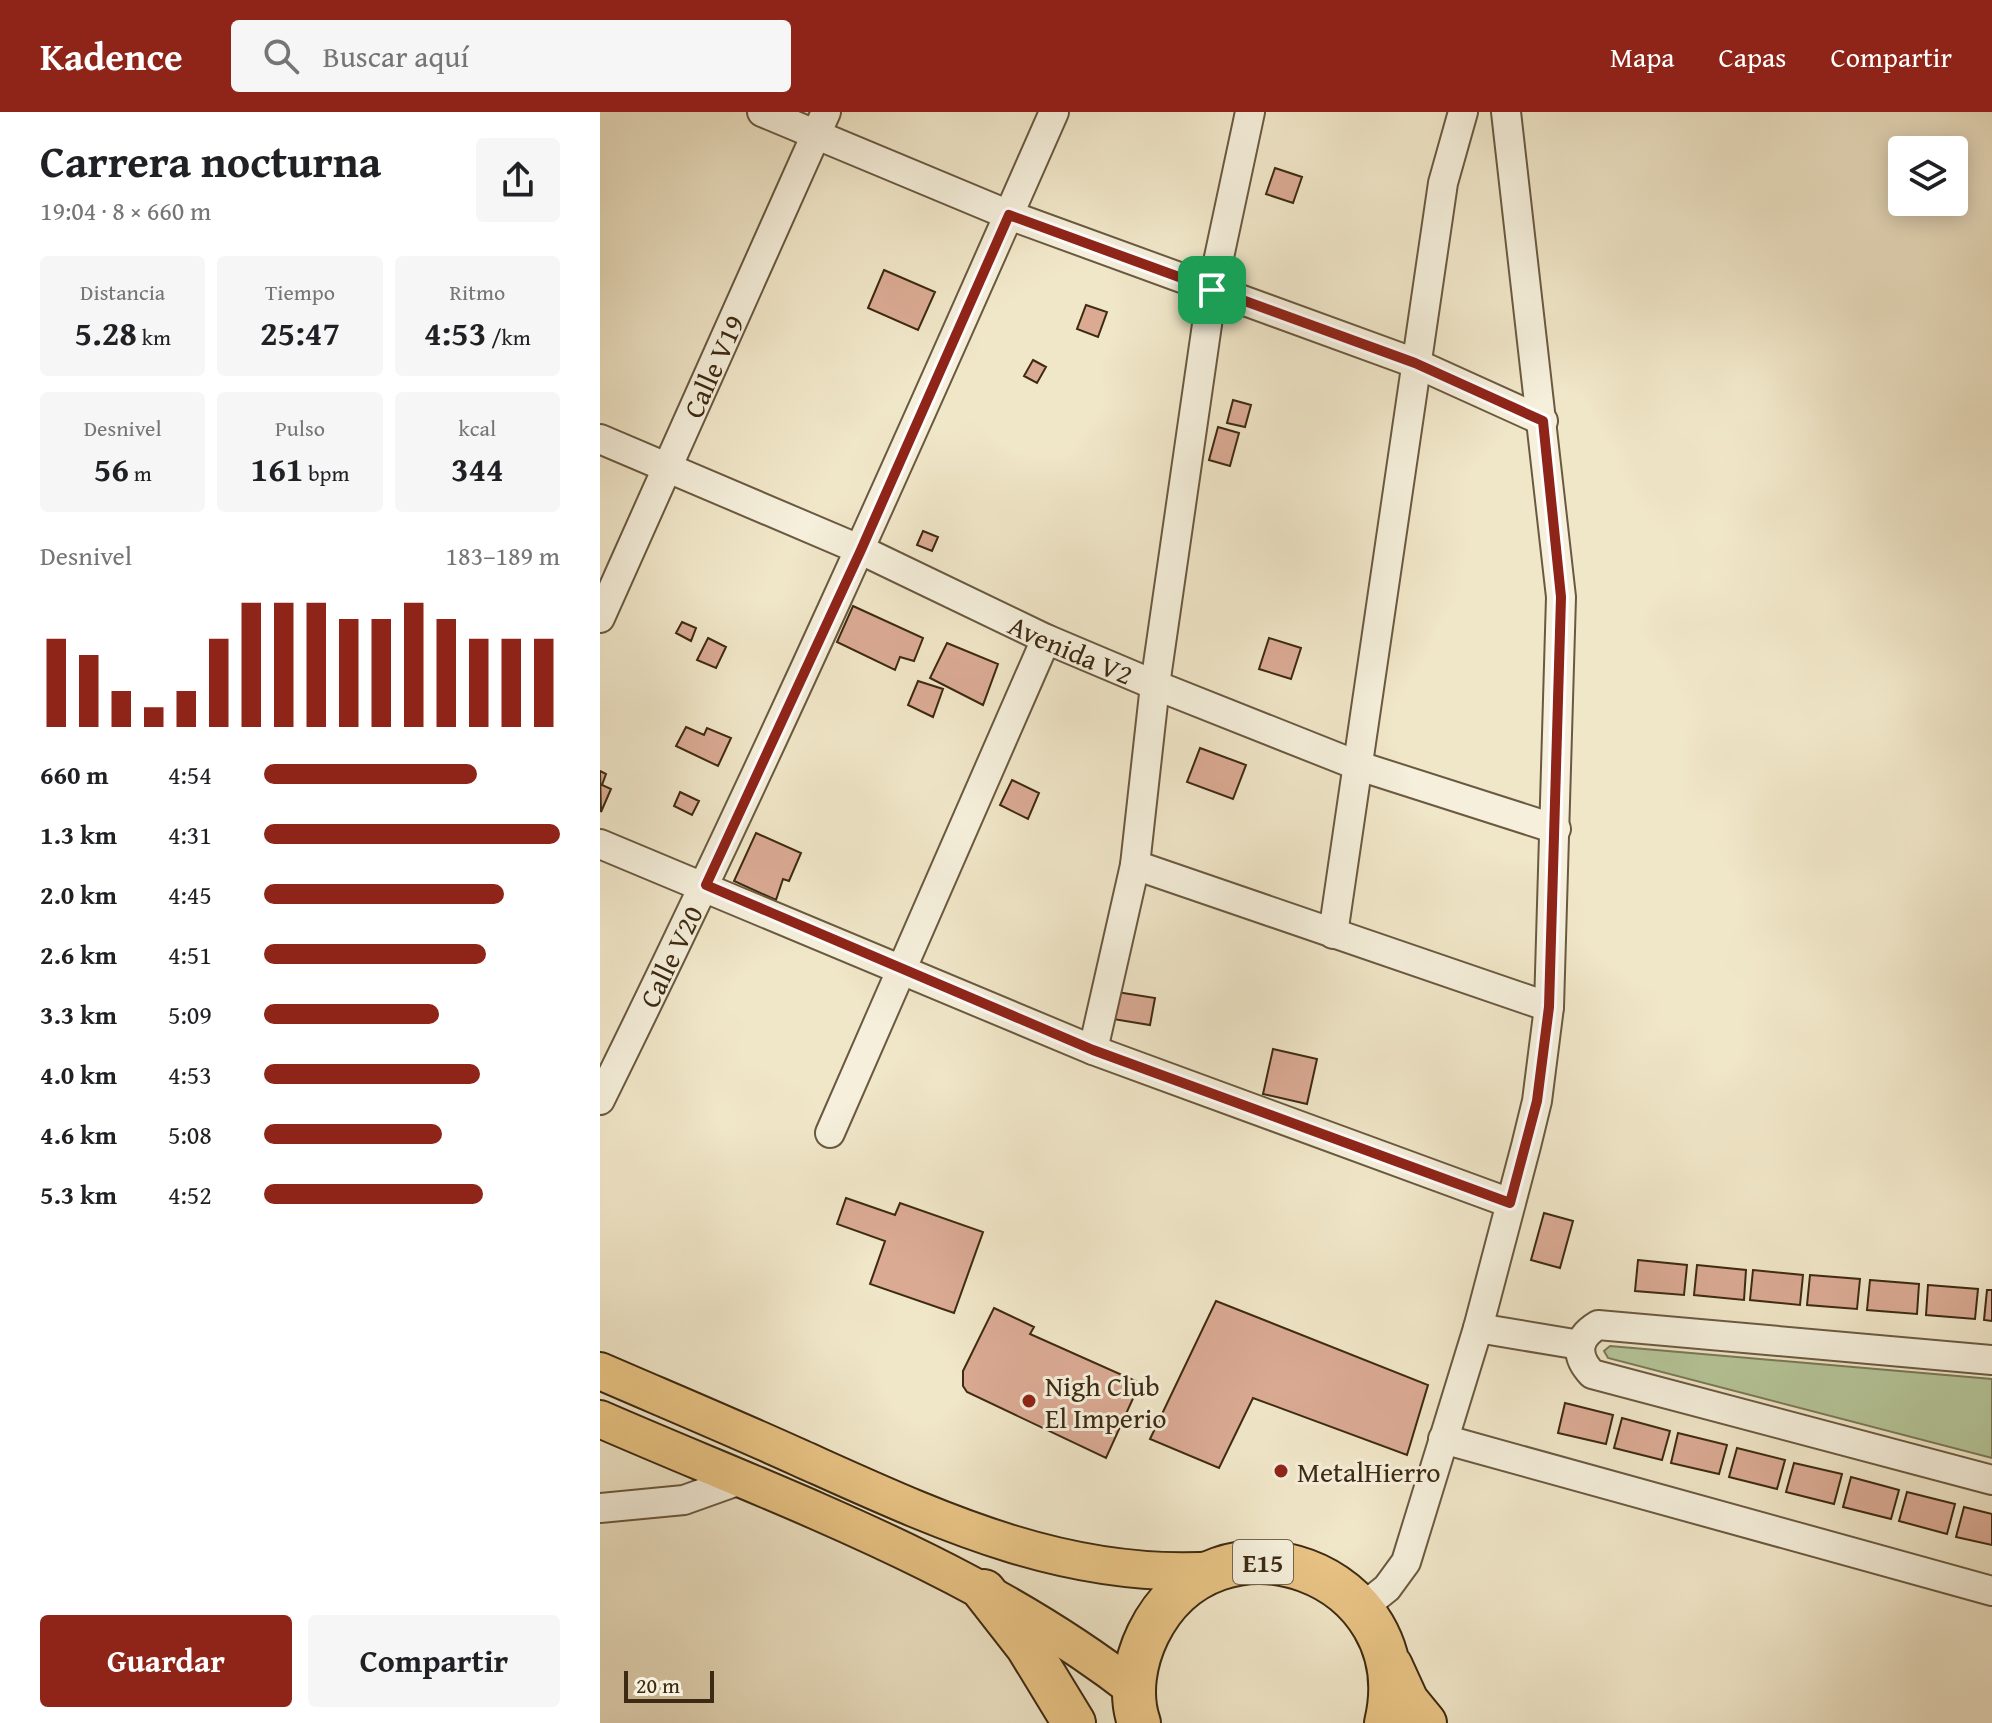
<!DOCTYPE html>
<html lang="es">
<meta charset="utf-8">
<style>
:root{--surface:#fff;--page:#f6f6f6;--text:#202124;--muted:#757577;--accent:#8f2418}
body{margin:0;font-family:"Gentium Book Plus",serif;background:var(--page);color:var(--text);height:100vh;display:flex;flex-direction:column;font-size:30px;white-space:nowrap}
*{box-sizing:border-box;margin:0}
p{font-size:26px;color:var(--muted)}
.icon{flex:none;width:44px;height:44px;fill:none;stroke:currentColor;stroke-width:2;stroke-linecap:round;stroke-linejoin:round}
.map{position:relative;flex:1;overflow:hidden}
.sheet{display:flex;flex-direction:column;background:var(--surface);width:600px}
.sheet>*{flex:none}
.fabs{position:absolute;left:1288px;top:24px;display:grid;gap:16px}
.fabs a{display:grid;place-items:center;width:80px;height:80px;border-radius:8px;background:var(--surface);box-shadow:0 4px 20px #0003;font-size:40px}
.scale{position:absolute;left:24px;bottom:20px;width:90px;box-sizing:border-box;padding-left:8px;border:4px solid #3d2a12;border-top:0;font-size:22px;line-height:28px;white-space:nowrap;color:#3d2a12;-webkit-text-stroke:6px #f5efdb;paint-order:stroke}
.pin{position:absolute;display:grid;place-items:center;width:68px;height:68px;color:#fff;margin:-34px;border-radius:16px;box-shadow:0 4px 12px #0006}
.round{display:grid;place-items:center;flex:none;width:84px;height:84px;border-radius:8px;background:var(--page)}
.head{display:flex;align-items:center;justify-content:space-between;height:136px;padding:0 40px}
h1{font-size:44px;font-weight:800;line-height:60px}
.figures{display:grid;grid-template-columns:repeat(3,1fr);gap:12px;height:136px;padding:8px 40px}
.figures div{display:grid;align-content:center;border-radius:8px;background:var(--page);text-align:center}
.figures b{font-size:34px;font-weight:800}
.figures small{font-size:22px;font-weight:400}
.figures p{font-size:22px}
.chart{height:224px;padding:16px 40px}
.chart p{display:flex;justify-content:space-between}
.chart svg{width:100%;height:144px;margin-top:8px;stroke:var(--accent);stroke-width:6}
.action{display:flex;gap:16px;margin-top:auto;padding:16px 40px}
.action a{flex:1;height:92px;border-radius:8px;background:var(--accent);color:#fff;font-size:32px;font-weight:800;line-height:92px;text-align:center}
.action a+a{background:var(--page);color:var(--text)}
ul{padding:0 40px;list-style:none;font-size:26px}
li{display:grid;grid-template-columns:128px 96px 1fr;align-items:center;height:60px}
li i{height:20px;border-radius:10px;background:var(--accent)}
header{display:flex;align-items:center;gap:48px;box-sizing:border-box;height:112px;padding:0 40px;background:var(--accent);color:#fff}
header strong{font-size:38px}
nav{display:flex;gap:44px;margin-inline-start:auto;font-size:28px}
.search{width:560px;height:72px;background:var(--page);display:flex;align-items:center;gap:20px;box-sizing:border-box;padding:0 28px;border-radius:8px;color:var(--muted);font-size:30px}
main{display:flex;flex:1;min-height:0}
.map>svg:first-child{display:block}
</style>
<header>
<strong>Kadence</strong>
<div class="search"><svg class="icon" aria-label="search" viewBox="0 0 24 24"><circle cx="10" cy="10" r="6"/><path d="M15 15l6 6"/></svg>Buscar aquí</div>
<nav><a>Mapa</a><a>Capas</a><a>Compartir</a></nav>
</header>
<main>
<section class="sheet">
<div class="head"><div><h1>Carrera nocturna</h1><p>19:04 · 8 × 660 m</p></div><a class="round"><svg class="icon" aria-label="share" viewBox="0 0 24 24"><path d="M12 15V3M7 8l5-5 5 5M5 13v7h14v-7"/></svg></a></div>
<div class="figures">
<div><p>Distancia</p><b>5.28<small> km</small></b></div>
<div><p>Tiempo</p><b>25:47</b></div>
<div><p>Ritmo</p><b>4:53<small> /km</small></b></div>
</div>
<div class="figures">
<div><p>Desnivel</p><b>56<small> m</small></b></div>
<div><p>Pulso</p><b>161<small> bpm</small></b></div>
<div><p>kcal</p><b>344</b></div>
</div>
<div class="chart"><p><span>Desnivel</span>183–189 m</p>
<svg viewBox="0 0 160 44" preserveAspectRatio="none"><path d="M5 44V17M15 44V22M25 44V33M35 44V38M45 44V33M55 44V17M65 44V6M75 44V6M85 44V6M95 44V11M105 44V11M115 44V6M125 44V11M135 44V17M145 44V17M155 44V17"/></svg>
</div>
<ul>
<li><b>660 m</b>4:54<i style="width:72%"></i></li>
<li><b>1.3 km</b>4:31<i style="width:100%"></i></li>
<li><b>2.0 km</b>4:45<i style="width:81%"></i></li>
<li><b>2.6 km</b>4:51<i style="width:75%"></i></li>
<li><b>3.3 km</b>5:09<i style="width:59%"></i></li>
<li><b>4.0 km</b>4:53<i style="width:73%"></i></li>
<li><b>4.6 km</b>5:08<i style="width:60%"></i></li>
<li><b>5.3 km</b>4:52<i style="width:74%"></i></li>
</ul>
<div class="action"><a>Guardar</a><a>Compartir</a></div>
</section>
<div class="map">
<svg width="1392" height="1611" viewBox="0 0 1392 1611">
<rect width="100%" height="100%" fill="#f0e6c8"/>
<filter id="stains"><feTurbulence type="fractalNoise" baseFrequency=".0025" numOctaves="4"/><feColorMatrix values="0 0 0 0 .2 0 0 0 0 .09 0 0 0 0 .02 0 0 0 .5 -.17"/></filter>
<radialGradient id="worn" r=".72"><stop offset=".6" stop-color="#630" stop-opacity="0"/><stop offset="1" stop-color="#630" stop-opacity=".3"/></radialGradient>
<!-- green -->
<path fill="#b5c699" stroke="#797856" stroke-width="2" d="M1010,1234L1392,1267V1346L1008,1246L1004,1239Z"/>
<!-- building -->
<path fill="#daaa93" stroke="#3d2a12" stroke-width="2" d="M675,56L702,65L693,91L666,82Z
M284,158L335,180L318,218L268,196Z
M486,193L507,200L498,225L477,217Z
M433,248L446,255L437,271L424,264Z
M633,288L651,293L645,315L627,311Z
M618,315L639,321L630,354L609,348Z
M323,419L338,425L332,439L317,433Z
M253,494L323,526L314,549L300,545L295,558L237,530Z
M82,510L96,516L91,529L76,521Z
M108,526L126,535L116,556L97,548Z
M669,526L701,536L691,567L659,557Z
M347,531L398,552L383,593L330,566Z
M318,569L343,577L333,605L308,593Z
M86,615L104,623L107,616L131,626L118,654L76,634Z
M600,636L646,653L633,687L587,670Z
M0,659L6,662L2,673L11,677L1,700Z
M412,668L439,681L428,707L400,693Z
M80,680L99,689L92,703L74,694Z
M156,721L201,741L189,769L183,767L176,788L134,769Z
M517,880L555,886L550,913L513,907Z
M673,937L717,947L707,992L663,982Z
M246,1086L295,1103L300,1091L383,1120L354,1201L270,1172L285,1129L237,1112Z
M944,1101L973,1109L960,1156L931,1148Z
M1038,1148L1087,1153L1084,1183L1035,1179Z
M1097,1153L1146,1158L1144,1188L1094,1183Z
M1153,1158L1203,1163L1200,1193L1150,1188Z
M1210,1163L1260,1167L1257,1197L1207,1193Z
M1270,1168L1319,1172L1317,1202L1267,1198Z
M1328,1173L1378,1177L1375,1207L1326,1203Z
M1387,1178H1392V1209L1384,1208Z
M616,1189L828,1273L807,1343L653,1286L619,1356L550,1327Z
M394,1196L434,1215L430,1222L540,1271L506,1346L367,1280L363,1274V1259Z
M965,1291L1013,1303L1006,1332L958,1321Z
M1022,1306L1070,1319L1062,1348L1014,1336Z
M1078,1321L1127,1333L1119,1362L1071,1351Z
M1137,1336L1185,1348L1177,1377L1129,1365Z
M1194,1351L1242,1362L1234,1392L1186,1380Z
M1251,1365L1299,1378L1291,1407L1243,1395Z
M1307,1380L1355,1392L1347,1422L1299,1409Z
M1364,1395L1392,1402V1433L1356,1425Z"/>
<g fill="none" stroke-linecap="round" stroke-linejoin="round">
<!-- minor casing -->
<g stroke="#6a5940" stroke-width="32">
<g id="minor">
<path d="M162,0L409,103L815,251L943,309"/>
<path id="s1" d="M0,327L261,438L446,527L555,573L759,654L956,717"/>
<path id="s2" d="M0,506L226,0"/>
<path d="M0,732L493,938L910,1091"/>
<path d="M535,753L949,895"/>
<path d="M733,822L843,71L863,0"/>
<path d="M493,938L535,753L555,573L612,178L650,0"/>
<path id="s3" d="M0,988C161,662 308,332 454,0"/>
<path d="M230,1021L446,527"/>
<path d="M878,1216L980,1233"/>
<path d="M1392,1248L998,1213C976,1226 975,1244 992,1262L1392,1368"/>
<path d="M843,1327L1392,1479"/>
<path d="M0,1396L84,1388L140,1368"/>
<path d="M762,1496L787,1476L806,1450L878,1216L926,1034L937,989L949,895L961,485L906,0"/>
</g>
</g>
<!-- major casing -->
<g stroke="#3d2a12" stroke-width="40">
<path id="major" d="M0,1259C67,1288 134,1316 200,1346C336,1407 465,1469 617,1458
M0,1307C181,1386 376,1454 534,1577"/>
</g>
<!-- highway casing -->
<g stroke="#3d2a12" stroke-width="46">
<path id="highway" d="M384,1479L427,1534L474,1611
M791,1554L807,1589L825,1611
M539,1611C529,1582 535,1549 548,1522C615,1385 822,1460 786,1611"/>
</g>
<!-- minor -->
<use href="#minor" stroke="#f5efdb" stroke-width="28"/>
<!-- major -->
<use href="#major" stroke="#e8c384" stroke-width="36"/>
<!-- highway -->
<use href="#highway" stroke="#e8c384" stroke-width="42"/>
</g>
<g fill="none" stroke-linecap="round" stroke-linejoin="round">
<!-- route casing -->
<g stroke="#fff" stroke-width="16">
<path id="route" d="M409,103L815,251L943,309L961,485L949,895L937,989L910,1091L493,938L106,773L261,438Z"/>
</g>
<!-- route -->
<use href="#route" stroke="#8f2418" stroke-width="10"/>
</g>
<!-- markers -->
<g fill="#8f2418" stroke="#f5efdb" stroke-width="3">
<circle cx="429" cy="1289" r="8"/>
<circle cx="681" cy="1359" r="8"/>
</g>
<g text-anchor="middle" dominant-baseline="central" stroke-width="6" stroke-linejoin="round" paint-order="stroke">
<!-- shield labels -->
<rect fill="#f5efdb" stroke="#74654e" stroke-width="2" x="633" y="1428" width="60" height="44" rx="6"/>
<g font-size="26" font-weight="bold" fill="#3d2a12">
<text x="663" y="1450">E15</text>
</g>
<!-- street labels -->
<g font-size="28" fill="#3d2a12" stroke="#f5efdb">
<text stroke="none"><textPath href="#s2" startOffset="276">Calle V19</textPath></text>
<text stroke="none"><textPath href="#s1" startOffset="516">Avenida V2</textPath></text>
<text stroke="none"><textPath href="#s3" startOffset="160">Calle V20</textPath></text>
</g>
<!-- poi labels -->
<g font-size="28" fill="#3d2a12" stroke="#f5efdb" text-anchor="start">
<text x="445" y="1273">Nigh Club<tspan x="445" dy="32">El Imperio</tspan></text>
<text x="697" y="1359">MetalHierro</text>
</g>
</g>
<rect width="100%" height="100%" filter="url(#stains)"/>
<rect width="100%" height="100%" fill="url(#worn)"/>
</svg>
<div class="fabs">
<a><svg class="icon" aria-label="layers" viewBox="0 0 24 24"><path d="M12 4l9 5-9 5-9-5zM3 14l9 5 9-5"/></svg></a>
</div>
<div class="scale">20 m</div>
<div class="pin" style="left:612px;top:178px;background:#1e9e55"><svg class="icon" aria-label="arrive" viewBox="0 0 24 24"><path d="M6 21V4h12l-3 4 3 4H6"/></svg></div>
</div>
</main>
